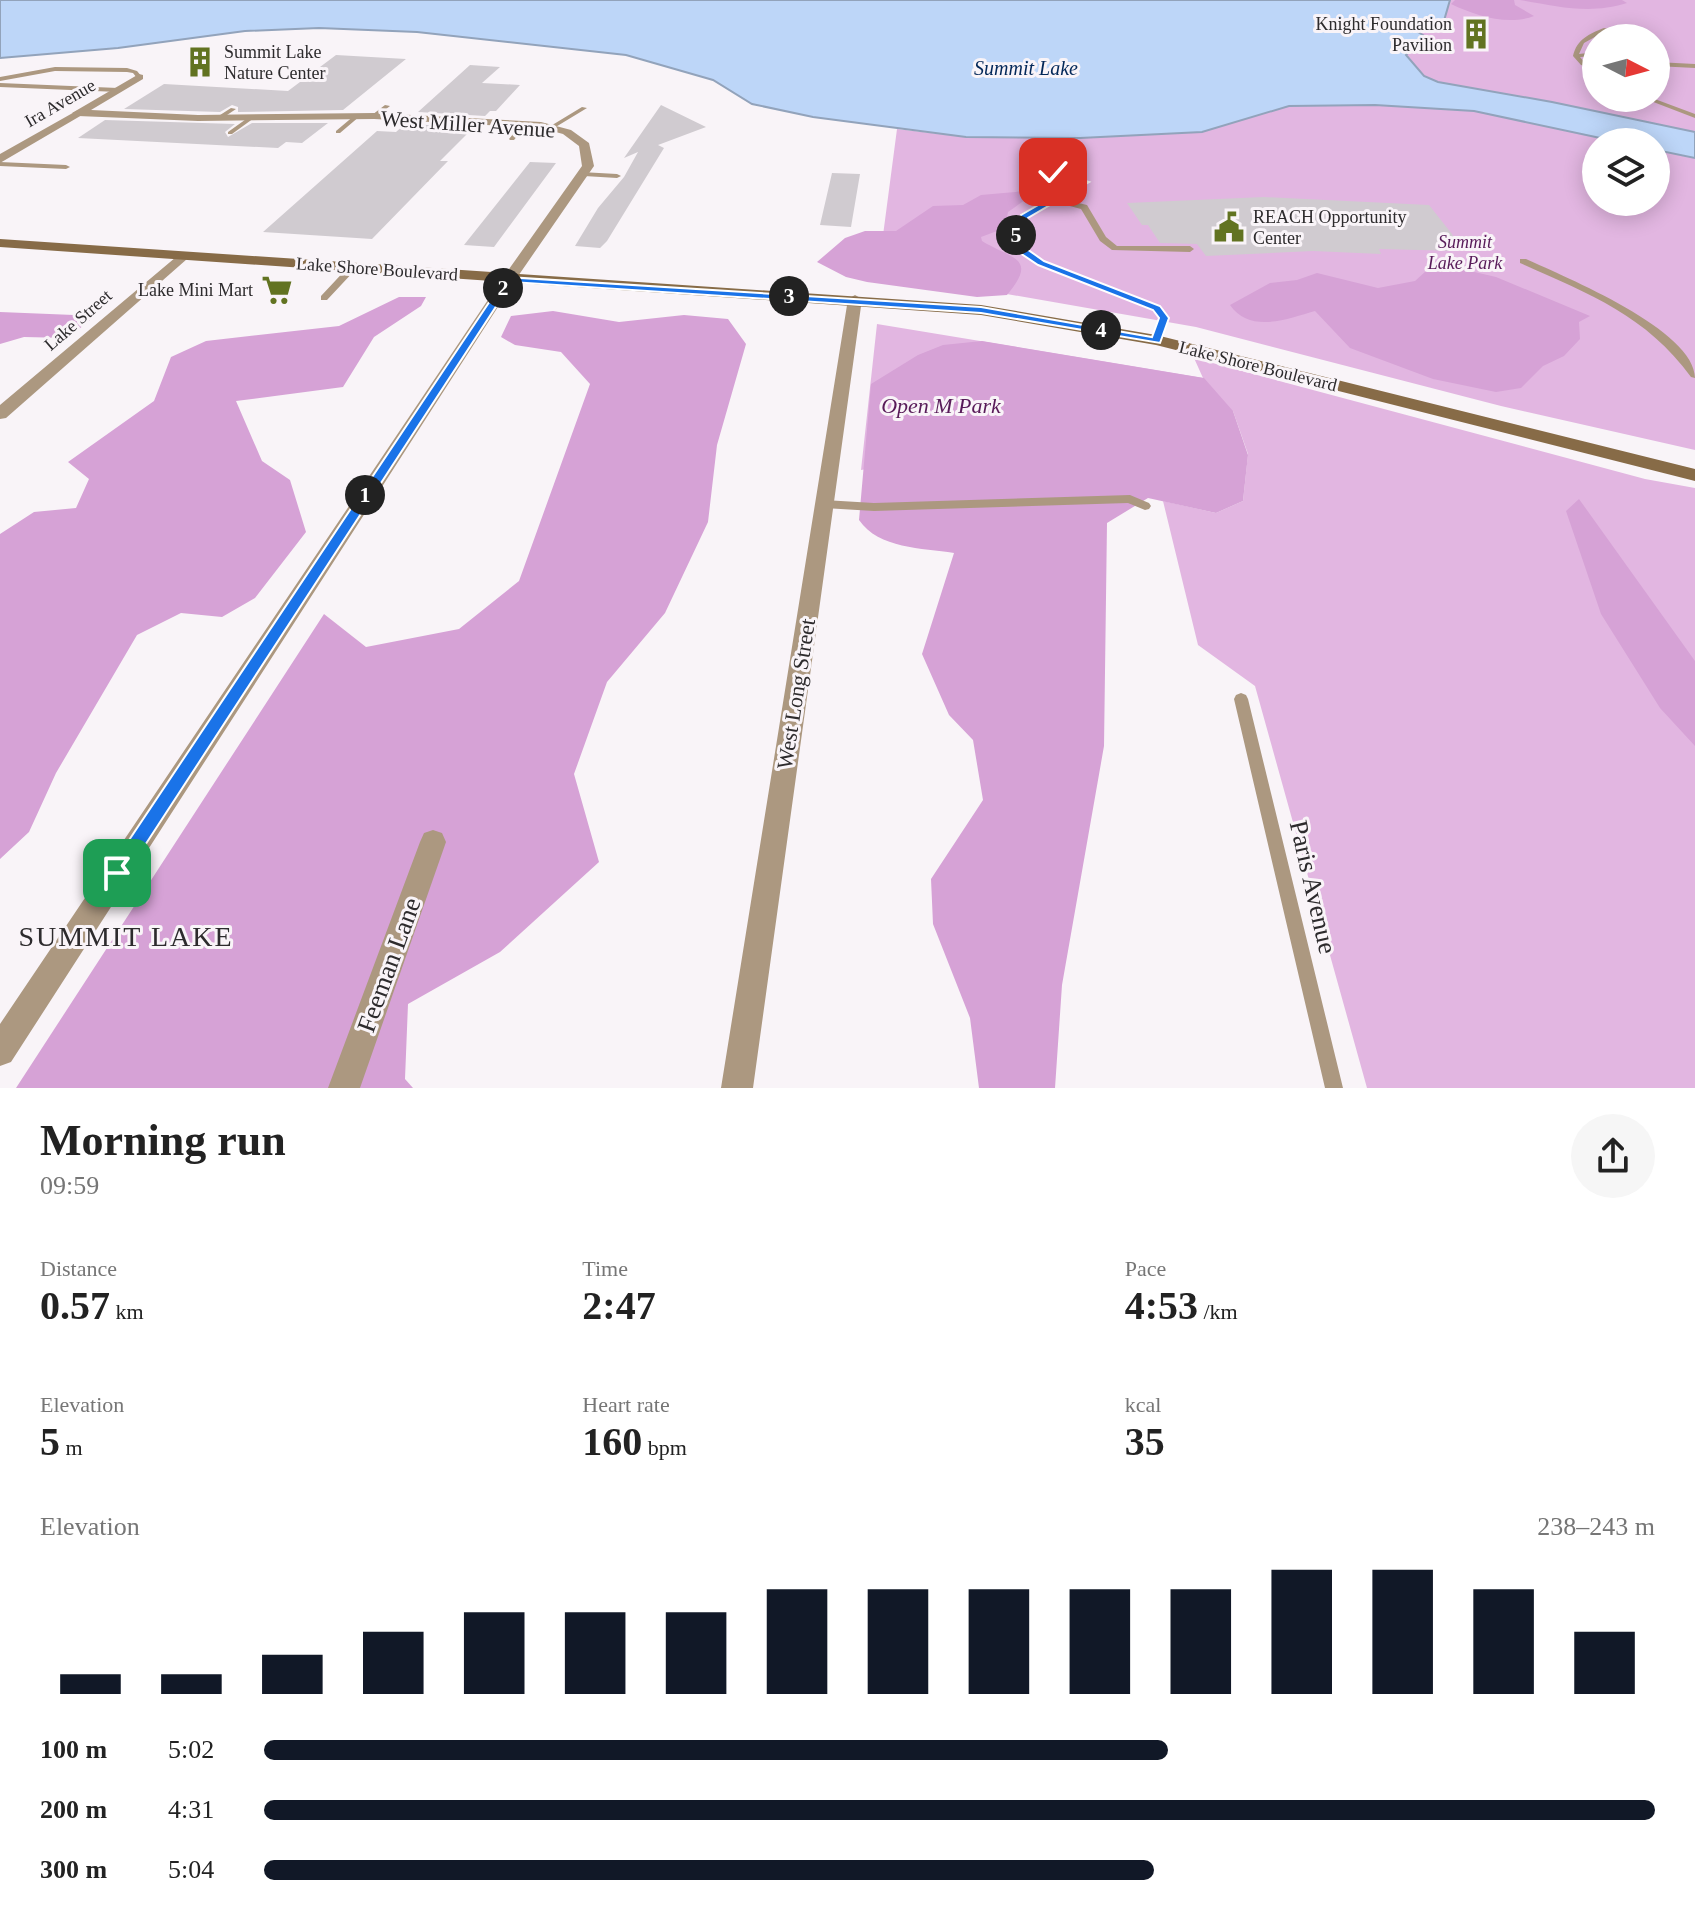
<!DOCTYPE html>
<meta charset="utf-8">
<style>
:root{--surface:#fff;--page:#f6f6f6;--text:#222;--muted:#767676;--accent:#111827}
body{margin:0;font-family:"Times New Roman",serif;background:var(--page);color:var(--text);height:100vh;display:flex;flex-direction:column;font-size:30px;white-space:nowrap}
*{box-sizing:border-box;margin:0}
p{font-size:26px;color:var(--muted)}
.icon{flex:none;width:44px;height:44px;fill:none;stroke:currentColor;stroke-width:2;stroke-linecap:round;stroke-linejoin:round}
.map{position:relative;height:1088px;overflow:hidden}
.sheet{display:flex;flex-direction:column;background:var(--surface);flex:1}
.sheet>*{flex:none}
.needle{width:52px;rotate:96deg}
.buttons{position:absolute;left:1582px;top:24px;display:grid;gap:16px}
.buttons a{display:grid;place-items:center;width:88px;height:88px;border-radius:50%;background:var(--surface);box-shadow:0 4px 20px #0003;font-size:40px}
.pin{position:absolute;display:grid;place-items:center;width:68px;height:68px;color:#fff;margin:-34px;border-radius:16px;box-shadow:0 4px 12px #0006}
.km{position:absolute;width:40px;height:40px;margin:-20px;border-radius:50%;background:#222;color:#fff;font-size:22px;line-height:40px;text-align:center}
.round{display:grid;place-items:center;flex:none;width:84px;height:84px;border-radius:42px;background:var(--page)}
.overview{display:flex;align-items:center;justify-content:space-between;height:136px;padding:0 40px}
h1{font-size:44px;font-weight:600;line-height:60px}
.figures{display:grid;grid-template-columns:repeat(3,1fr);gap:12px;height:136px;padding:8px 40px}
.figures div{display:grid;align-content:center}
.figures b{font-size:40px;font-weight:600}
.figures small{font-size:22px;font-weight:400}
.figures p{font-size:22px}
.chart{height:224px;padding:16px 40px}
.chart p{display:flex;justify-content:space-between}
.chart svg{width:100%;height:144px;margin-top:8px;stroke:var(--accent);stroke-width:6}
ul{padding:0 40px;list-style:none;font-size:26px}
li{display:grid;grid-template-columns:128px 96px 1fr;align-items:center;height:60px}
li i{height:20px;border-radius:10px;background:var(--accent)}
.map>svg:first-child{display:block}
</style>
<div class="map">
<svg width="1695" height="1088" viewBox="0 0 1695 1088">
<rect width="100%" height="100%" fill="#f9f4f8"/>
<!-- green -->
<path fill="#e2b6e1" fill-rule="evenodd" d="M1450,0H1695V132L1552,102L1438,82L1424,76L1406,55L1414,46L1431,40L1418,32L1417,26ZM1596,38H1656V98H1596Z
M1375,105L1474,111L1619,142H1596V202H1656V150L1695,158V450L1501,406L1196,327L1001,293L877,281L897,129L966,137L1080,138L1202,132L1289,106Z
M877,324L1203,378L1194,358L1645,479L1695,488V1088H1367L1255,686L1198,645L1163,501L1216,513L1243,501L1248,454L1233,411L861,470Z"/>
<!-- forest -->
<path fill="#d6a2d6" d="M1455,0H1514L1515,5L1534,16C1508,26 1476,16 1451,4Z
M1520,0H1622L1627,3C1589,15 1557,6 1520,0Z
M1025,191L1032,195L1008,212L1005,228L981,237L982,241C1011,259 1039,257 1007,295L977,297L867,282L846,277L817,262L845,238L865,231H896L933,206L963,205L981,195Z
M1453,267L1496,277L1590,316L1579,322L1580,339L1564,356L1543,366L1521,388L1496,392L1433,379L1350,348L1315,311C1287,319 1250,334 1230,305L1270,283L1297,280L1317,273L1378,288L1415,281L1426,271Z
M399,297H426L421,306L374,337L343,387L236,401L262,461L290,480L306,532L255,598L222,617L181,613L137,635L56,773L29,832L0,859V534L34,512L76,508L89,479L68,462L154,401L171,357L206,341L339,326Z
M553,311L619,322L684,315L728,319L746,344L717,445L708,522L665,613L607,682L574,774L599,862L500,952L408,1004L405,1079L413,1088H16L324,614L366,647L459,629L519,581L590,384L561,352L515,345L501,337L511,316Z
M0,312L74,315L90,320L68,338L24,337L0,344Z
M982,341L1204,378L1233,411L1248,455L1243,501L1216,513L1148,498L1107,523L1104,746L1062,985L1055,1088H979L970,1018L933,924L931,879L983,800L973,740L949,715L922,654L954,553C922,548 879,549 859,520L871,384L918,355L943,345Z
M1579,499L1695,661V746L1660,708L1601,614L1566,511Z"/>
<!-- water -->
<path fill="#bdd6f8" stroke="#92a3bb" stroke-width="2" d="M0,0H1450L1443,24L1418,27V32L1431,40L1414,46L1406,55L1424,76L1438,82L1552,102L1695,132V158L1656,150V142H1619L1474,111L1375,105L1289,106L1202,132L1080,138L966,137L813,117L752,104L713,80L626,55L417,32L319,28L245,31L118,48L0,58Z"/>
<!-- building -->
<path fill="#d0cbd0" d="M336,55L406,59L343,110L238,112V107L232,105L220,112L124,109L164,84L288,91Z
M470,65L500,67L482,83L520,85L496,111H490L485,116L418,112Z
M661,105L706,127L658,145L664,148L607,241L600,248L575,246L598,208L624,177L638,152L624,158Z
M105,120L235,124L225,132L228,137L252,123H328L302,143L286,142L278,148L78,138Z
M405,124L474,127L440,161H448L372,239L263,232L377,131L396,132Z
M530,162L556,163L494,247L464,245Z
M832,173L860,174L851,227L820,225Z
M1264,197L1429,205L1452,234L1460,251L1379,249L1381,254L1313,251L1206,256L1197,244L1160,243L1148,225H1142L1127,203Z"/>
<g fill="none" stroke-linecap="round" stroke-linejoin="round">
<!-- service -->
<path fill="#ac9880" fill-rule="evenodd" d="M1604,28L1609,29L1584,43L1579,54L1596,52V56L1580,57L1585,63L1596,65V69L1581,65L1573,56C1577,39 1589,34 1604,28Z
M1656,62L1695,64V68L1656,66Z
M55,67L127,68L137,71L142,77L137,78L133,73L127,72L55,71L0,81V77Z
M0,83L118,88L121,90L118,92L0,87Z
M1643,98H1652L1695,114V118Z
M385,105L390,106L376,117H372V115Z
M582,107L587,108L554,128L549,127Z
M231,108L236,109L221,119H217V117Z
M355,115L360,116L340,133H336V131Z
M249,117L254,118L232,134H228V132Z
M522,123L527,124L514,140H510L509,139Z
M1057,153L1061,155L1051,158V166L1056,170L1089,182L1061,199L1087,205L1106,237L1117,246H1190L1194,249L1190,252L1112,250L1100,241L1081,209L1055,202L1027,217L1019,234L1027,250L1044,261L1159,306L1169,318L1159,342H1153L1151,340L1159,318L1153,310L1038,265L1021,253L1011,234L1021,214L1079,182L1050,174L1044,168L1045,155Z
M0,162L66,165L70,167L66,169L0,166Z
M581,172L617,174L621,176L617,178L584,176H581Z
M1520,259H1526C1565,277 1695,330 1695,378L1691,377C1646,315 1587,293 1520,263Z
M353,264L356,265V269L327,300H321V296L350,265Z
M1130,495L1149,503L1151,506L1149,509L1145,510L1128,503L874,511L824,508L818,504L824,500L874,503Z
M1241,693L1246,695L1248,699L1343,1088H1325L1234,699L1236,695Z"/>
<!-- minor -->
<path fill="#ac9880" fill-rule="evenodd" d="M139,74L143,75V79L91,110L198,115L374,113L541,122L571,130L589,143L594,166L514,282L509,283L502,279L582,166L579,146L563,134L541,128L374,119L198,121L78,116L72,113Z
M182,252L189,256L187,259L6,418L0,419V405Z
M433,830L442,833L446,842L360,1088H328L420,842L424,833Z"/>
<!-- tertiary -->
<path fill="#ac9880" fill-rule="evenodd" d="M78,110L82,111V115L0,163V154Z
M509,275L516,279L11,1062L0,1066V1024L502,279Z
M855,295L862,299L753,1088H721L848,299Z"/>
<!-- secondary -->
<path fill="#876b47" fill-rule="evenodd" d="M0,239L981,305L1156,335L1695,469V481L1156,345L981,315L0,247Z"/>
</g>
<!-- route -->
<path fill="#1a73e8" stroke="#fff" stroke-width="2" d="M1050,170L1089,182L1028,218L1020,234L1027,249L1044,261L1160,306L1169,318L1160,343L981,313L512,282L123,879L117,881L111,879L108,873L111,867L506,277L981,307L1152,337L1159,318L1153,310L1038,265L1020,253L1011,234L1021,215L1078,182L1050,173Z"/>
<!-- icons -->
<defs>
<g id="building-bare" transform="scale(2.4)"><path d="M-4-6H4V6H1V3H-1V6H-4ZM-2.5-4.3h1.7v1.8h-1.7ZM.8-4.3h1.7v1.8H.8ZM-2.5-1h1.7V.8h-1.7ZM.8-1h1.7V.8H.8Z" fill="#627321" stroke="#f9f4f8" stroke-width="2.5" paint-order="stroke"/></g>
<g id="civic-bare" transform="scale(2.4)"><path d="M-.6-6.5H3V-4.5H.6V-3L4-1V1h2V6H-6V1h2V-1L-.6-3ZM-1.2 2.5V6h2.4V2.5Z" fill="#627321" stroke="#f9f4f8" stroke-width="2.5" paint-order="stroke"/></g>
<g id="supermarket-bare" transform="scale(2.4)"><path d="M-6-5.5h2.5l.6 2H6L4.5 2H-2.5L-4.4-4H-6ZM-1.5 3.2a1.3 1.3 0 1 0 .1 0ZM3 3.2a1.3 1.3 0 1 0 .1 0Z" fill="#627321" stroke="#f9f4f8" stroke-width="2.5" paint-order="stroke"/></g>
</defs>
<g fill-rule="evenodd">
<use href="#building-bare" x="1476" y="34"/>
<use href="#building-bare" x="200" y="62"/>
<use href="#civic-bare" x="1229" y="227"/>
<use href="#supermarket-bare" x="277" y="290"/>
</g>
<g text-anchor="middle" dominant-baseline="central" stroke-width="6" stroke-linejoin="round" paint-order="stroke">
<!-- far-poi labels -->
<g font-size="18" fill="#2d2b2d" stroke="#f9f4f8" text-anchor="end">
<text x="1452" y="24">Knight Foundation<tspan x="1452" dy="21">Pavilion</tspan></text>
<text x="224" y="52" text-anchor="start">Summit Lake<tspan x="224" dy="21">Nature Center</tspan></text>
<text x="1253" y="217" text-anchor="start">REACH Opportunity<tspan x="1253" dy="21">Center</tspan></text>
<text x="253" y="290">Lake Mini Mart</text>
</g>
<!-- far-street labels -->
<g font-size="18" fill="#2d2b2d" stroke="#f9f4f8">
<text transform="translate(60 103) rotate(-30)">Ira Avenue</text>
<text transform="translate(377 269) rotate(4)">Lake Shore Boulevard</text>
<text transform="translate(78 320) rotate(-41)">Lake Street</text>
<text transform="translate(1258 366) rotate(14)">Lake Shore Boulevard</text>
</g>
<!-- far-park labels -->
<g font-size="18" font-style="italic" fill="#581b59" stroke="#f9f4f8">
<text x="1465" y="242">Summit<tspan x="1465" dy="21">Lake Park</tspan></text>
</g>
<!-- far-water labels -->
<g font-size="20" font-style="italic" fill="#032859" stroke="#f9f4f8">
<text x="1026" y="68">Summit Lake</text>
</g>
<!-- street labels -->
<g font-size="22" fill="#2d2b2d" stroke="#f9f4f8">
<text transform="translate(468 124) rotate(4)">West Miller Avenue</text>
<text transform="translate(796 694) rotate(-81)">West Long Street</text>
</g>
<!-- park labels -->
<g font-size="22" font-style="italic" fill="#581b59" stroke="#f9f4f8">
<text x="941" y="405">Open M Park</text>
</g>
<!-- near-street labels -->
<g font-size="26" fill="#2d2b2d" stroke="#f9f4f8">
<text transform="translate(1313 887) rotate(77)">Paris Avenue</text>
<text transform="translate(389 965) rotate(-70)">Feeman Lane</text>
</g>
<!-- near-neighbourhood labels -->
<g font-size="28" letter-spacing="2" fill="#2d2b2d" stroke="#f9f4f8">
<text x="126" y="936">SUMMIT LAKE</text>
</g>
</g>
</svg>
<div class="buttons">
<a><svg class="needle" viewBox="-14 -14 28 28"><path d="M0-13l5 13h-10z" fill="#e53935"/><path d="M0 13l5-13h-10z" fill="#767676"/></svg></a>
<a><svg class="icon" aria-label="layers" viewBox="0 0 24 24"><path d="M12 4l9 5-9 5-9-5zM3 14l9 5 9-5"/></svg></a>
</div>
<div class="pin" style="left:117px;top:873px;background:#1e9e55"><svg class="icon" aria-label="arrive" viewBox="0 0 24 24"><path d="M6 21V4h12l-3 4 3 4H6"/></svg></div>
<div class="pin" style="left:1053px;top:172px;background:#d93025"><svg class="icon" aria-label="check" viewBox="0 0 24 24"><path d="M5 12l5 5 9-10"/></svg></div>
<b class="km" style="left:365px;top:495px">1</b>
<b class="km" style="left:503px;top:288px">2</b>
<b class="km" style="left:789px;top:296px">3</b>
<b class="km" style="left:1101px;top:330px">4</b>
<b class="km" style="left:1016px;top:235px">5</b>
</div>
<section class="sheet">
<div class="overview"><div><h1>Morning run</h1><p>09:59</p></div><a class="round"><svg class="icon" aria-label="share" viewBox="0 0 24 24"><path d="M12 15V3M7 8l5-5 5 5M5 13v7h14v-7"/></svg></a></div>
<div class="figures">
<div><p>Distance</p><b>0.57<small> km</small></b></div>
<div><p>Time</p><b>2:47</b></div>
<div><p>Pace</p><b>4:53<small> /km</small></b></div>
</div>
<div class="figures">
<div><p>Elevation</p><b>5<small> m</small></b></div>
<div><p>Heart rate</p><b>160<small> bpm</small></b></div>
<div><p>kcal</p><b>35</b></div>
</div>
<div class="chart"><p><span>Elevation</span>238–243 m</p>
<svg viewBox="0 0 160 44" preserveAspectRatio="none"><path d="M5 44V38M15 44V38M25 44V32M35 44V25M45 44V19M55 44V19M65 44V19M75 44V12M85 44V12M95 44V12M105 44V12M115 44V12M125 44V6M135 44V6M145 44V12M155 44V25"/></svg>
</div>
<ul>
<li><b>100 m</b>5:02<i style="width:65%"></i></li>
<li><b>200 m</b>4:31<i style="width:100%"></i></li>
<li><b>300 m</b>5:04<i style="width:64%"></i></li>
</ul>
</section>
